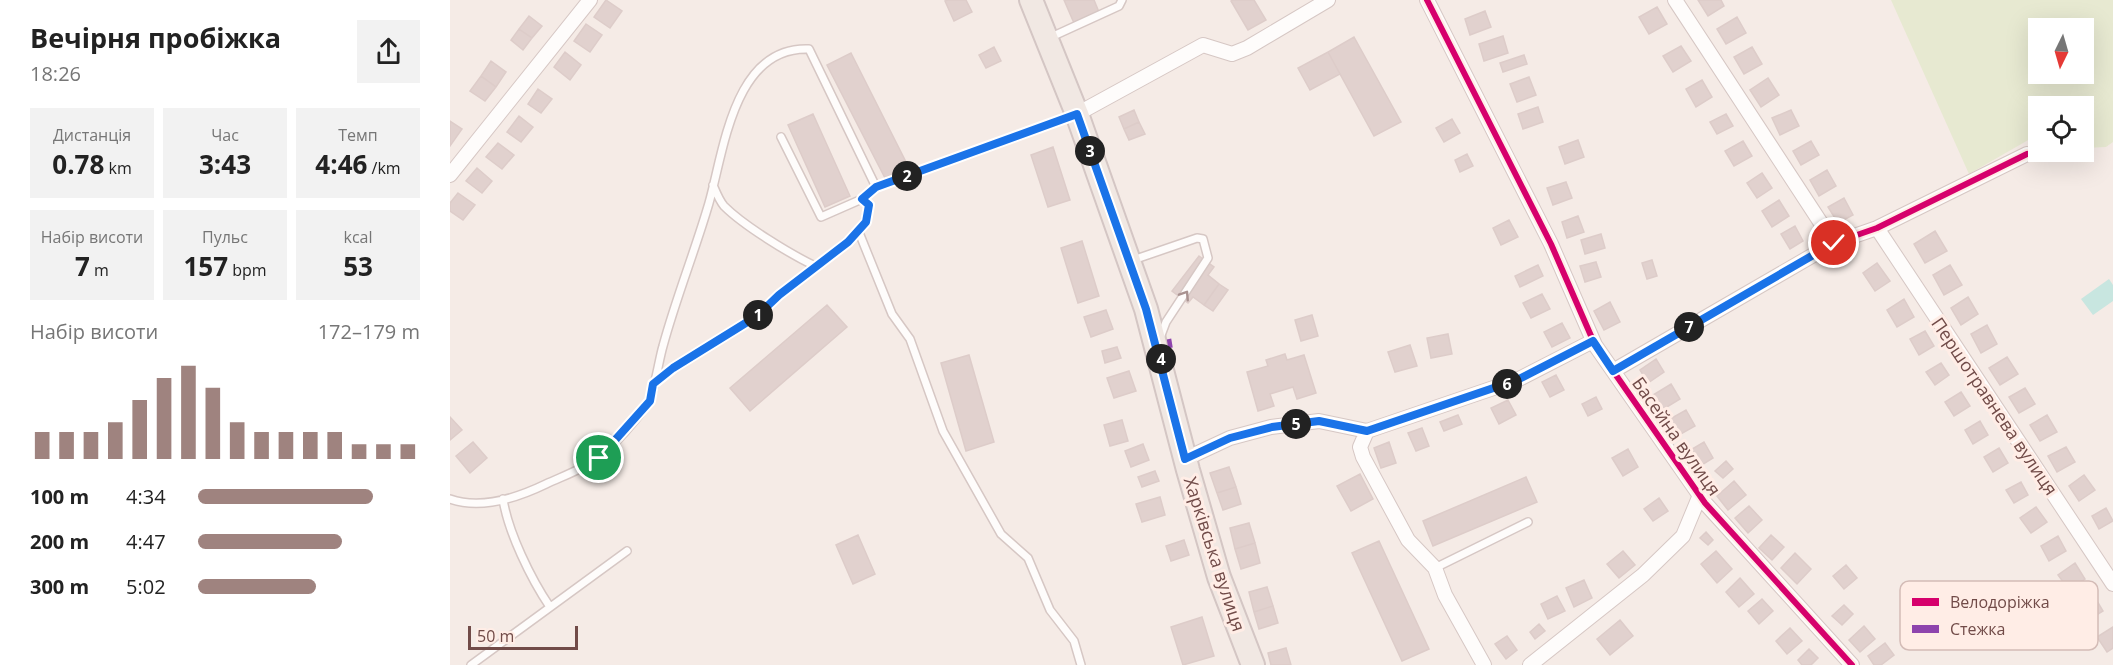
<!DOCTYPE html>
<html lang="uk">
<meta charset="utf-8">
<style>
:root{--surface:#fff;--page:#f2f2f2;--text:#222;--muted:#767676;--accent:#9f837f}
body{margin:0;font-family:"Open Sans",sans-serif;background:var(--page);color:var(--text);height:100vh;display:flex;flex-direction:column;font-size:22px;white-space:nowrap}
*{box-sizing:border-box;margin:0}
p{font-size:20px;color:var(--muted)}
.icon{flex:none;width:33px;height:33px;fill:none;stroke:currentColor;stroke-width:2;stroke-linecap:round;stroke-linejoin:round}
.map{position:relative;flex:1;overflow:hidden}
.side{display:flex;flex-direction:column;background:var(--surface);width:450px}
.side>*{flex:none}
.needle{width:39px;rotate:185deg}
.buttons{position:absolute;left:1578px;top:18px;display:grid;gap:12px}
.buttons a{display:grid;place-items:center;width:66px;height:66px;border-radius:0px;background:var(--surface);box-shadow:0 6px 24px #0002;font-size:30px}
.scale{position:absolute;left:18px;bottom:15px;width:110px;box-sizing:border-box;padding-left:6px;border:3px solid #714b48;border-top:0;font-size:16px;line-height:21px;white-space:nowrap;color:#714b48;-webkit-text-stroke:4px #ffede6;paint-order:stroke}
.pin{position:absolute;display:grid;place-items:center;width:51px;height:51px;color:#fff;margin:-26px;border:3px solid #fff;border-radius:50%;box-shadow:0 2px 6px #0007}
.km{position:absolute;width:30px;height:30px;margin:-15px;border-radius:50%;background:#222;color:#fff;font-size:16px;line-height:30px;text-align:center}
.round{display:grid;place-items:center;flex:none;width:63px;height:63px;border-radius:0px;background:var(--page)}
.head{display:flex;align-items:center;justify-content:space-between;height:102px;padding:0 30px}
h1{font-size:27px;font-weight:700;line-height:45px}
.figures{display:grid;grid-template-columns:repeat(3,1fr);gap:9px;height:102px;padding:6px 30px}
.figures div{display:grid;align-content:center;border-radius:0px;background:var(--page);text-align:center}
.figures b{font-size:26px;font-weight:700}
.figures small{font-size:16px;font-weight:400}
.figures p{font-size:16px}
.chart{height:168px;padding:12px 30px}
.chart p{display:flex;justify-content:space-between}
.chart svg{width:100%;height:108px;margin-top:6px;stroke:var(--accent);stroke-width:6}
ul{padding:0 30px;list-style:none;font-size:20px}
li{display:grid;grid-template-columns:96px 72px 1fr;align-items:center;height:45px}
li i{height:15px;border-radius:8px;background:var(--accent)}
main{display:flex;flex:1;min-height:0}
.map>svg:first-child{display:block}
</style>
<main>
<section class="side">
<div class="head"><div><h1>Вечірня пробіжка</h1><p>18:26</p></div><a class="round"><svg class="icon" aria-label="share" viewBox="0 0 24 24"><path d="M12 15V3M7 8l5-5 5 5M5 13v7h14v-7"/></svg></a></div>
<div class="figures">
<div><p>Дистанція</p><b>0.78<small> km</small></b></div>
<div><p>Час</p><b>3:43</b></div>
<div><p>Темп</p><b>4:46<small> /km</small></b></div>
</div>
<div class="figures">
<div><p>Набір висоти</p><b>7<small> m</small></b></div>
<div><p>Пульс</p><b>157<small> bpm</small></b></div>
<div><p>kcal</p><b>53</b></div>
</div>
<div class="chart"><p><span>Набір висоти</span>172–179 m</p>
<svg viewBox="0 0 160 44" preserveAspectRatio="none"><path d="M5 44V33M15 44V33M25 44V33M35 44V29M45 44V20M55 44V11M65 44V6M75 44V15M85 44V29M95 44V33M105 44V33M115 44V33M125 44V33M135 44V38M145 44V38M155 44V38"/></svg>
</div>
<ul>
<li><b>100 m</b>4:34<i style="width:79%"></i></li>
<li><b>200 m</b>4:47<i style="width:65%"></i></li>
<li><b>300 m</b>5:02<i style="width:53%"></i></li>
</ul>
</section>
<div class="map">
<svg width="1663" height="665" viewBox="0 0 1663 665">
<rect width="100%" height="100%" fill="#f5ebe6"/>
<!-- green -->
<path fill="#e7e9d1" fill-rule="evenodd" d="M1441,0H1663V142L1656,147L1634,148V106H1588V141L1580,139L1519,174ZM1588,28H1634V74H1588Z"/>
<!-- water -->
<path fill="#c8e6e0" d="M1659,279L1663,285V301L1643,315L1631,299Z"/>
<!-- building -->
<path fill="#e1d1ce" stroke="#ddccc9" stroke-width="1.5" d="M156,0L172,11L160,28L144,17Z
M498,0H516L522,12L504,21L495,1Z
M614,0H644L649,12L624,23Z
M783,0H804L816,20L798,30L781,1Z
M1248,0H1271L1274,6L1258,16Z
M1207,7L1217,24L1199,34L1189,17Z
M1035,11L1041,27L1020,35L1015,19Z
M79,16L92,26L82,38L69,29Z
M1287,17L1296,33L1276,44L1267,29Z
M136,24L152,35L140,52L124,41Z
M69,29L82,38L73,50L61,40Z
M1053,36L1058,53L1034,61L1029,44Z
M904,37L951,122L924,136L878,52Z
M1231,46L1241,61L1223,72L1213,56Z
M544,47L551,61L536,68L529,55Z
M1302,47L1312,64L1294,74L1284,57Z
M115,52L131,65L120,80L104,67Z
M878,52L890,74L860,90L848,68Z
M401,53L458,166L435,178L377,65Z
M1074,55L1077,64L1053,72L1050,63Z
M41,61L56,72L46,87L31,76Z
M31,76L46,87L35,101L20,91Z
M1079,77L1086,95L1067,102L1060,84Z
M1318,78L1329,95L1311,107L1300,90Z
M1252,80L1262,97L1246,107L1236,89Z
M88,89L102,99L91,113L78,104Z
M1088,107L1093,122L1073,129L1068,114Z
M684,110L689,122L674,129L669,117Z
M1341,110L1349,126L1330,135L1322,118Z
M363,114L400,196L375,207L338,125Z
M1276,114L1283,126L1267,134L1260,122Z
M69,116L83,127L71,142L57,132Z
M1002,119L1010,133L994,142L986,128Z
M0,121L12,129L0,146Z
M689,122L695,134L679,140L674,129Z
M1128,140L1134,157L1115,164L1109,147Z
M1293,141L1302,156L1284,166L1275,151Z
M1361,141L1369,155L1351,165L1343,151Z
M48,143L64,155L52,169L36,157Z
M603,147L620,200L598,207L581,155Z
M1017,154L1023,166L1010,172L1005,160Z
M27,168L42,181L32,193L16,181Z
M1377,170L1386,186L1369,196L1360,180Z
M1312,173L1322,188L1307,198L1297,183Z
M1116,182L1122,198L1103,205L1097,188Z
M8,193L25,205L13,220L0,211V203Z
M1394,198L1403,215L1388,223L1378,207Z
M1329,200L1339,216L1322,227L1312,211Z
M1128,216L1134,232L1117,238L1112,222Z
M1059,220L1068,237L1051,245L1043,228Z
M1345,226L1353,241L1340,249L1331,234Z
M1485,231L1497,251L1475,263L1464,244Z
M1151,234L1155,248L1135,254L1131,240Z
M632,241L649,296L628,303L611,248Z
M749,256L764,267L758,275L769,284L754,305L743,297L738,303L722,291Z
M1202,260L1207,276L1197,279L1192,263Z
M1146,262L1151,277L1135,282L1130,266Z
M1427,263L1440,281L1425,291L1413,273Z
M1088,265L1093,276L1070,287L1065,276Z
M1500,265L1512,285L1494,295L1483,275Z
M769,284L778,290L763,311L754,305Z
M1092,294L1100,309L1081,318L1073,303Z
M1518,297L1528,314L1511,325L1501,308Z
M1454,299L1464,317L1447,327L1437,310Z
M1160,302L1170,322L1154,330L1144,311Z
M377,305L397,327L300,411L280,388Z
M656,310L663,329L641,337L634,317Z
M862,315L868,336L851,341L845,320Z
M1112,323L1120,338L1102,347L1094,332Z
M1537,325L1547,344L1531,353L1521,334Z
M1475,331L1484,346L1469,355L1460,339Z
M998,334L1002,354L981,358L977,338Z
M960,345L967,366L945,372L938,352Z
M667,347L671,358L655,363L652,351Z
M835,354L837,360L854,355L866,393L847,399L843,387L820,394L824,406L808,411L797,372L818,366L816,360Z
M519,355L544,442L516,451L491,363Z
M1557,357L1568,374L1550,385L1539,368Z
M1206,359L1214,372L1198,383L1190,370Z
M1491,363L1499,375L1485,385L1476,372Z
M679,371L686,391L664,398L657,378Z
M1106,375L1114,390L1100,397L1092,382Z
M1221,384L1230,399L1212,410L1203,395Z
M1575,388L1585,404L1569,413L1559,397Z
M1511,392L1520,406L1504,416L1495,402Z
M1146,397L1152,409L1138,416L1132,404Z
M1058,400L1066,415L1049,424L1041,408Z
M1236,410L1245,426L1229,435L1220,419Z
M1008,415L1012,424L994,431L990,422Z
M1597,415L1607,432L1590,441L1580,425Z
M0,417L12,430L0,440Z
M672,420L678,441L660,446L654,425Z
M1530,421L1538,435L1523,444L1515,430Z
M972,428L979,446L966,451L958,433Z
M23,442L37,458L20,473L6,456Z
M939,442L946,463L931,468L924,448Z
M1254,442L1263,458L1247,468L1237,452Z
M693,444L699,460L681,467L675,451Z
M1616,447L1625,462L1607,472L1598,456Z
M1549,448L1558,463L1543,472L1534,457Z
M1178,449L1188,467L1173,476L1162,458Z
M1276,461L1283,469L1273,478L1265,471Z
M779,467L786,487L767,493L760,473Z
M705,471L709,481L692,487L688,477Z
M910,474L923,499L901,511L887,486Z
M1634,475L1645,490L1629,501L1619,486Z
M1076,477L1087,502L983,546L973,521Z
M1284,481L1296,495L1278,510L1267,496Z
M1571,482L1578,495L1564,503L1556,490Z
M786,487L791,504L773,510L767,493Z
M710,497L715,515L692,522L686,504Z
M1209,498L1218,511L1203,521L1194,509Z
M1299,506L1312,520L1298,533L1285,518Z
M1586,507L1597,522L1581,533L1570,518Z
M1656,508L1663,521L1649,529L1642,516Z
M799,523L805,543L785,549L780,528Z
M1256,532L1263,540L1258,545L1250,538Z
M408,535L425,574L403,584L386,545Z
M1321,535L1334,547L1322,560L1309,548Z
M1608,536L1616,551L1599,561L1591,546Z
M734,540L739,555L721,561L716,546Z
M929,541L979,649L952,661L902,553Z
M805,543L810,563L791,569L785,549Z
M1173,551L1185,565L1169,578L1157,564Z
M1266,551L1282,569L1267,583L1251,564Z
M1345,553L1361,569L1347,584L1331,568Z
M1625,563L1635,579L1619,590L1608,575Z
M1396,565L1407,578L1394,589L1383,576Z
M1290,578L1304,594L1289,607L1276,592Z
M1134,580L1142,598L1124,607L1116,588Z
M817,587L823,606L804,612L799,592Z
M1107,596L1115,611L1098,619L1091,604Z
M1644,596L1653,611L1640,619L1630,605Z
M1312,599L1323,611L1309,624L1298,611Z
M1394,605L1403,614L1392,625L1382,616Z
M823,606L828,623L809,629L804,612Z
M752,617L764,656L733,665L721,627Z
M1170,620L1183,636L1160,655L1147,639Z
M1089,624L1095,631L1085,639L1080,632Z
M1414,626L1425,639L1410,652L1399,640Z
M1663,627V648L1657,652L1647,637Z
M1340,628L1352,641L1337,654L1326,641Z
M1057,636L1067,650L1056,659L1045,644Z
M1435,643L1444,655L1431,665H1424L1418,656Z
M836,648L841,665H821L818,653Z
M1359,649L1368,658L1361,665H1352L1348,660Z"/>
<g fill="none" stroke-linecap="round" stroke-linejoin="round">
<!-- service casing -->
<g stroke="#d6c7c4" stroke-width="10">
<path id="service" d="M599,38L669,6L672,0
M331,137L371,217L412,199L426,187
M263,185C266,192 269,200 274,206C294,226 340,254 365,266
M408,230L442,314L460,339L493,431L551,534L578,558L600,610L624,641L631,665
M683,260L747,238L753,239L758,258L716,322L710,338
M203,384L223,368L307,316L329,295L398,241L415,222L419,205L412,199
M0,499C31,510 67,498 96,484C113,476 134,469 149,457C165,445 186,420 198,403C204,394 209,359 213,346C226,298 245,251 259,203C274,150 284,46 359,49L426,187L625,115
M53,499C58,532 81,579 100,607
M985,568L1078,522
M21,665L177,551"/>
</g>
<!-- minor casing -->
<g stroke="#d6c7c4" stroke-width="16">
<path id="minor" d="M977,0L1101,244L1145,345L1255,503L1402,665
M1225,0L1384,243
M627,114L753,45L782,54L797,48L878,0
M0,175L140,0
M1427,228L1663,584
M1163,371L1384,243L1427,228L1577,154
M917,431L910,447L913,457L958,540L985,568L995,595L1034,665
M735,459L780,438L821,427L869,421L917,431L1067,380L1143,341
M1080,665L1193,575L1233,536L1250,495"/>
</g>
<!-- primary casing -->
<g stroke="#d4c6c4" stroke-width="26">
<path id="primary" d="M581,0L627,114L696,309L738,470L769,577L803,665"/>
</g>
<!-- service -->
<use href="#service" stroke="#fefcfb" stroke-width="7"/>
<!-- minor -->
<use href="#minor" stroke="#fefcfb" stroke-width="14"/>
<!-- primary -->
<use href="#primary" stroke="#f1e8e3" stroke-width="22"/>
<!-- quiet -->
<path stroke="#8e44ad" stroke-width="4.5" stroke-dasharray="9 4.5" stroke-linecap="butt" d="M719,339L723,362"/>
<!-- cycleway casing -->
<g stroke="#ffede6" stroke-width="10">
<path id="cycleway" d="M977,0L1101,244L1145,345L1255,503L1402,665
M1163,371L1384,243L1427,228L1577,154
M735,459L780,438L821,427L869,421L917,431L1067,380L1143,341"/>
</g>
<!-- cycleway -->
<use href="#cycleway" stroke="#d6006c" stroke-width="6"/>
</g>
<!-- one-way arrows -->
<defs><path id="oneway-chevron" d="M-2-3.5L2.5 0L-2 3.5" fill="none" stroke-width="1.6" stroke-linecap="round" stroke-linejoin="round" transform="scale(1.5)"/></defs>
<use stroke="#a99290" href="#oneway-chevron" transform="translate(735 295) rotate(-57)"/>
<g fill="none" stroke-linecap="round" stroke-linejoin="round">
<!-- route casing -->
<g stroke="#fff" stroke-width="12">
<path id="route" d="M149,458L200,401L203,384L223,368L307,316L329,295L398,242L416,222L419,205L412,199L426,187L627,114L696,309L735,459L780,438L822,427L869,421L917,431L1067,380L1143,341L1163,371L1384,243"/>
</g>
<!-- route -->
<use href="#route" stroke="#1a73e8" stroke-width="8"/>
</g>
<g text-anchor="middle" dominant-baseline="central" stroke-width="6" stroke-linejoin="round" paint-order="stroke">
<!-- street labels -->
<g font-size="18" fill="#714b48" stroke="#ffede6">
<text transform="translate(1545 406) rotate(56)">Першотравнева вулиця</text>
<text transform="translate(1227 436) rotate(55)">Басейна вулиця</text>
<text transform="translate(765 554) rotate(72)">Харківська вулиця</text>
</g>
</g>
<!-- legend -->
<rect x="1450" y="581" width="198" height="69" rx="9" fill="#ffede6" stroke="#d4bcb7" stroke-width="1.5"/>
<rect x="1462" y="598" width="27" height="8" fill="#d6006c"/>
<rect x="1462" y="625" width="27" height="8" fill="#8e44ad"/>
<g font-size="16" fill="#714b48">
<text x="1500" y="608">Велодоріжка</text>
<text x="1500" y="635">Стежка</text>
</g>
</svg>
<div class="buttons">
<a><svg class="needle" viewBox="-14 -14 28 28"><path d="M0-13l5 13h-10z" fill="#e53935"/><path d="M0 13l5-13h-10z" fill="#767676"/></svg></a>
<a><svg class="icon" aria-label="locate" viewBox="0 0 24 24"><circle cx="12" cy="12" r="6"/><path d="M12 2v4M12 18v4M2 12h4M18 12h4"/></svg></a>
</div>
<div class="scale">50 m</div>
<div class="pin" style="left:149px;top:458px;background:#1e9e55"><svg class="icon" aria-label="arrive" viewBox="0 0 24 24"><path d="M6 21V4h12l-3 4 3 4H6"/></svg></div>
<div class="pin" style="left:1384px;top:243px;background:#d93025"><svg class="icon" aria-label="check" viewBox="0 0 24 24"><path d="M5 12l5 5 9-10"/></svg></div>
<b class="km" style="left:308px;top:315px">1</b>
<b class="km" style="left:457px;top:176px">2</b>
<b class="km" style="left:640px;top:151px">3</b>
<b class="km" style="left:711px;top:359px">4</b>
<b class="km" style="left:846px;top:424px">5</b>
<b class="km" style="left:1057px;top:384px">6</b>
<b class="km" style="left:1239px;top:327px">7</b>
</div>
</main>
